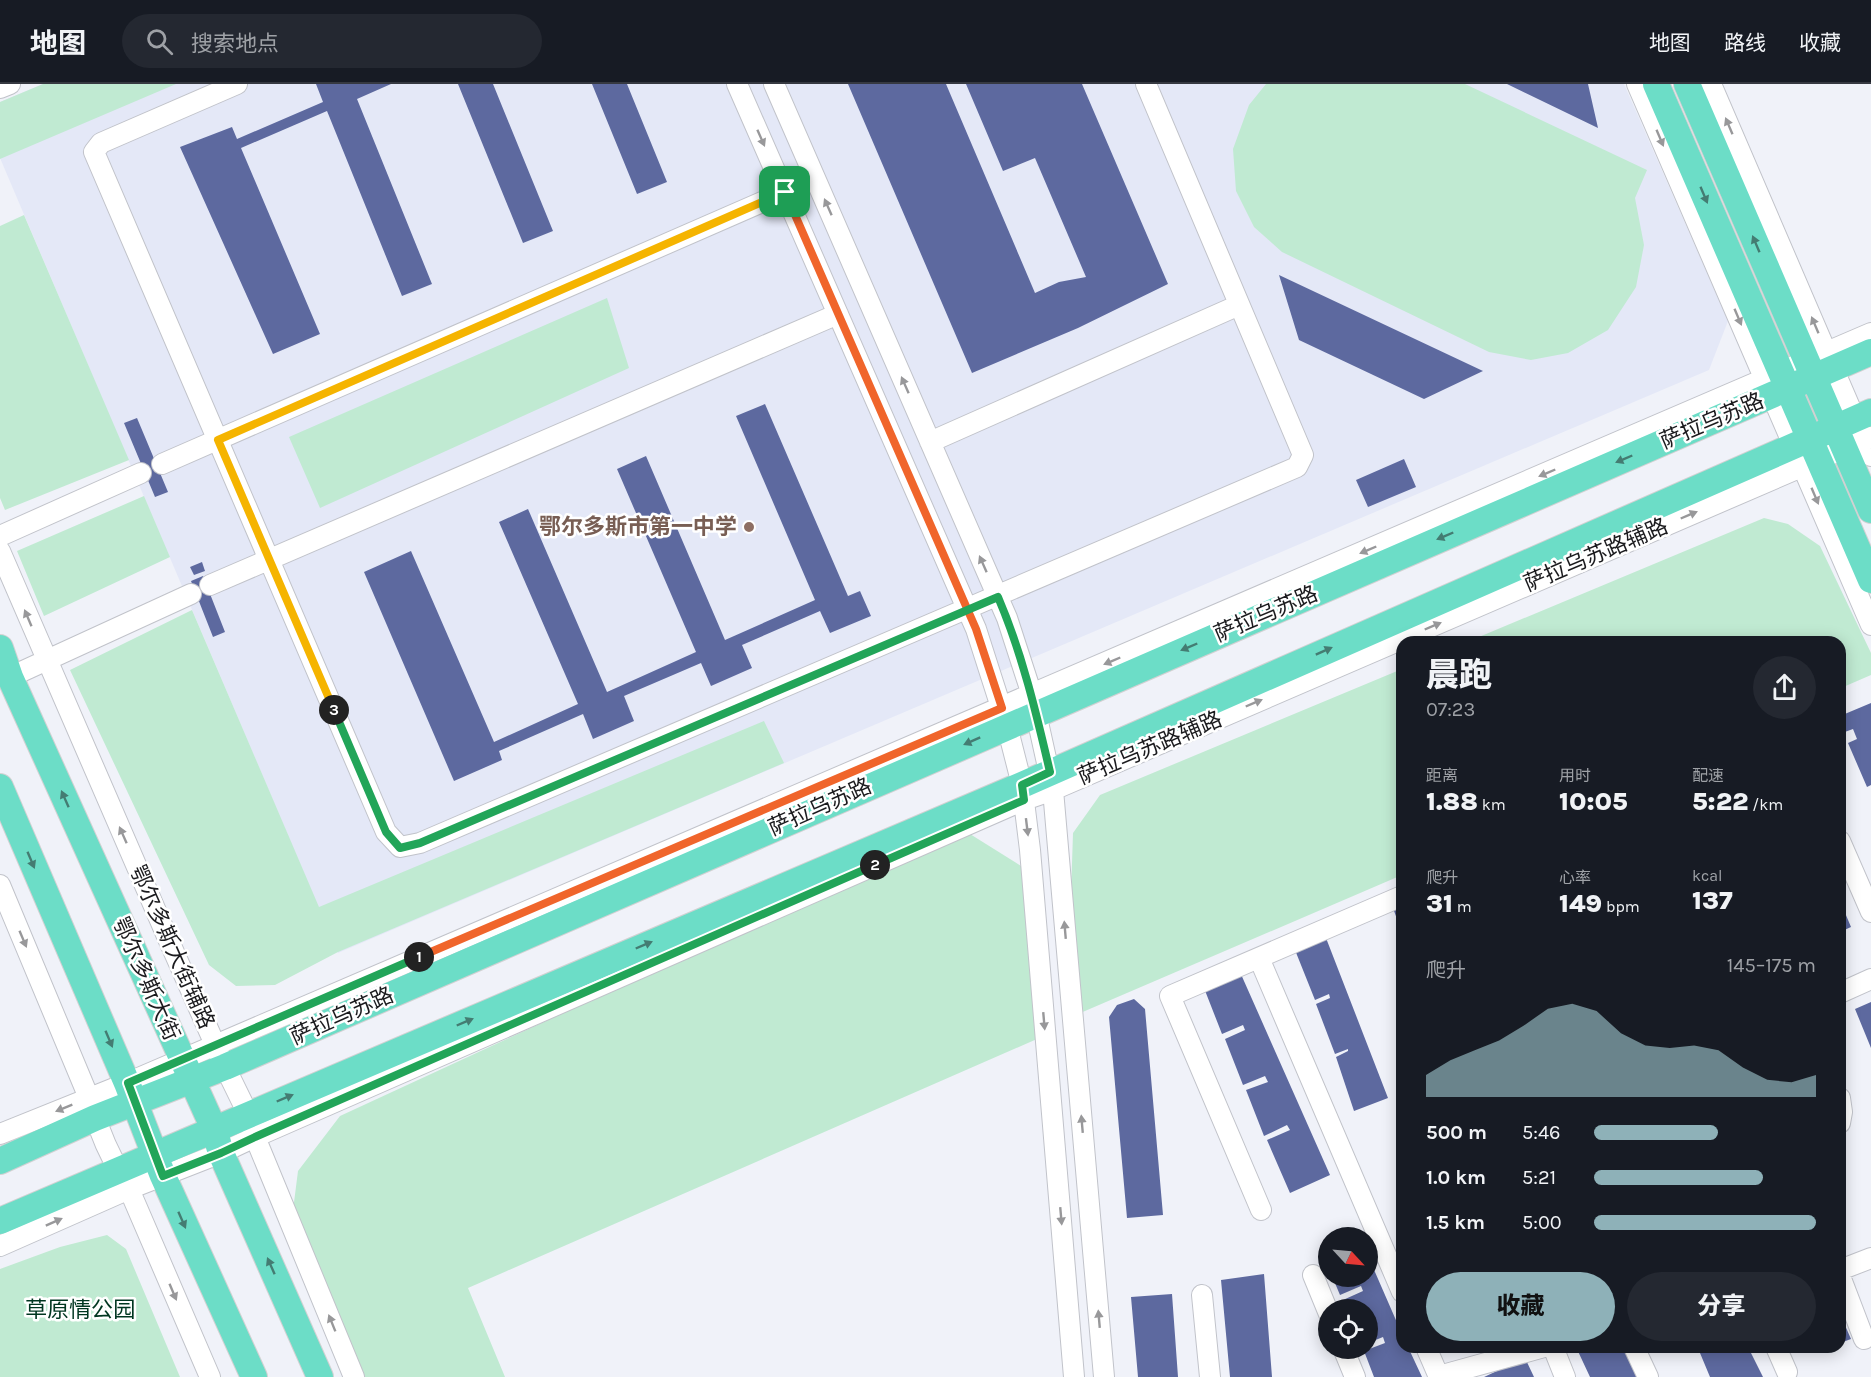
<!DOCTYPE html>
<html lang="zh">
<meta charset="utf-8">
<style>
:root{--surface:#171b24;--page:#242831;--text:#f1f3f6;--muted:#9ea1a6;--line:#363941;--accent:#8eb1b8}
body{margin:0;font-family:Karla,"Noto Sans SC",sans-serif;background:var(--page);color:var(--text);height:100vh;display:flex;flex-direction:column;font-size:22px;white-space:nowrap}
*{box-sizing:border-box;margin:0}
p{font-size:20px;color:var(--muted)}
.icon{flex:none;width:33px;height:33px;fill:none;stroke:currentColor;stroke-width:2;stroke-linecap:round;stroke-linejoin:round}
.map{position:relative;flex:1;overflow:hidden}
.drawer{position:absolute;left:1396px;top:552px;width:450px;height:717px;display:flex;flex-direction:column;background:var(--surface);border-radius:18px;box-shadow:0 3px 15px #0003}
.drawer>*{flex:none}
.needle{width:39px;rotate:116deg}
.tools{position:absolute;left:1318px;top:1143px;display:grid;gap:12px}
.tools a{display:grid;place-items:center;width:60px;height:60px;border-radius:50%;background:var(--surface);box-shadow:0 3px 15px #0003;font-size:30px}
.pin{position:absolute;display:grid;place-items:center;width:51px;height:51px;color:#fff;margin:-26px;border-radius:12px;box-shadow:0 3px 9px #0006}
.km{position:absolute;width:30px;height:30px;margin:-15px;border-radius:50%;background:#222;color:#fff;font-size:16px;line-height:30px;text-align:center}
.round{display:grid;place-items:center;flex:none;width:63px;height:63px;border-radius:32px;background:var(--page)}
.overview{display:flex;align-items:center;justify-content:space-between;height:102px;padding:0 30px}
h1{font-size:33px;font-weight:800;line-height:45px}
.metrics{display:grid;grid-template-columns:repeat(3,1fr);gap:9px;height:102px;padding:6px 30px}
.metrics div{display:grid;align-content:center}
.metrics b{font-size:26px;font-weight:800}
.metrics small{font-size:16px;font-weight:400}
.metrics p{font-size:16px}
.chart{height:168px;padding:12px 30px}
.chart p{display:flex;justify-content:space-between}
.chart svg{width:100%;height:108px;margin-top:6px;fill:var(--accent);opacity:.7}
.button{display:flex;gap:12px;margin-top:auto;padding:12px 30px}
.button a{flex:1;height:69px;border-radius:36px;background:var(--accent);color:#111;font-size:24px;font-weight:800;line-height:69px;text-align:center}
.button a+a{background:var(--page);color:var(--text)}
ul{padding:0 30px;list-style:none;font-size:20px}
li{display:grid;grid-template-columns:96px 72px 1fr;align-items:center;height:45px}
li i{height:15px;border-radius:8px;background:var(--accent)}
header{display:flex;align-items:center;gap:36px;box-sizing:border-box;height:84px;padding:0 30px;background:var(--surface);border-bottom:2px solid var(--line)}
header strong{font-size:28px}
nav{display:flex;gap:33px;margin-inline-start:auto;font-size:21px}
.search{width:420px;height:54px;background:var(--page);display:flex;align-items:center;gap:15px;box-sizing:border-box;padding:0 21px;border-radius:33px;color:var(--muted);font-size:22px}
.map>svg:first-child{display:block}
</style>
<header>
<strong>地图</strong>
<div class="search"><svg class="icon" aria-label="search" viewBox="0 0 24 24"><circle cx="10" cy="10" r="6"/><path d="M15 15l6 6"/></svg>搜索地点</div>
<nav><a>地图</a><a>路线</a><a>收藏</a></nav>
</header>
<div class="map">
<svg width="1871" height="1293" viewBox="0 0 1871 1293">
<rect width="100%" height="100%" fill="#f0f2f9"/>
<!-- built -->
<path fill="#e4e8f7" d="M43,0H1624L1728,237L1709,286L338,869L0,74V18Z"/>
<!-- green -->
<path fill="#c0ead2" d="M43,0H176L0,75V18Z
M1266,0H1465L1647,86L1635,114L1644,161L1636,203L1608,246L1568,269L1531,276L1489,268L1282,168L1254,143L1236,107L1233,65L1249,21Z
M24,131L129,376L5,426L0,414V142Z
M607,214L629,284L320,424L289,353Z
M144,412L170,473L44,532L17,467Z
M1764,434L1788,440L1820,462L1871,569V591L1841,604L1840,558H1467Z
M192,526L319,823L764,637L784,679L338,868L275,901L236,902L209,881L70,586Z
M1402,585V791L1078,930L1071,810L1073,749L1100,711Z
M962,745L1021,782L1037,955L468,1204L505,1293H360L292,1134L298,1087L340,1032Z
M107,1151L126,1165L180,1293H0V1185L60,1163Z"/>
<!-- building -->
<path fill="#5d699f" d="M316,0H391L357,15L432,200L402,212L327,27L241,64L320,250L273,270L180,63L232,43L237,55L323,18Z
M458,0H493L553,147L523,159Z
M592,0H627L667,98L637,110Z
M848,0H946L1035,209L1059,198L1086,193L1035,74L1003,87L966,0H1082L1168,200L1078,244L972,289Z
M1507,0H1588L1598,44Z
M1279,191L1483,287L1424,315L1299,256Z
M765,320L848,512L860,507L871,532L830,549L820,527L742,561L752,584L711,602L701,579L624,612L634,637L593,655L583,630L499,667L502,676L454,697L364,488L411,467L494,658L578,620L499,438L528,425L607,608L696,568L617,385L646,372L725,556L815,516L736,332Z
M137,334L168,408L155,413L124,339Z
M1404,375L1416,403L1368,423L1356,396Z
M202,478L205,487L194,491L190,483Z
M203,492L225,548L213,553L191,497Z
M1871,619V701L1867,703L1848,659L1857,655L1853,645L1842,649L1840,632Z
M1840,817L1851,843L1840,848Z
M1402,820V849L1393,824Z
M1326,854L1388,1014L1354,1027L1336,973L1348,967V965L1335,970L1316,920L1330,914L1329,910L1315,916L1295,866Z
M1240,888L1330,1091L1290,1109L1267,1056L1290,1046L1287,1041L1264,1052L1246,1006L1268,998L1265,992L1243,1001L1225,955L1245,946L1243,941L1222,950L1204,904Z
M1134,915L1145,925L1163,1131L1127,1134L1109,933L1117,921Z
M1871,918V964L1855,925Z
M1329,1162V1183L1322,1165Z
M1368,1172L1402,1250V1263H1408L1422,1293H1374L1364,1267L1385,1259L1383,1253L1368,1259V1226H1346L1343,1216L1363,1207L1361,1202L1340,1211L1332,1192H1368Z
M1264,1190L1272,1293H1230L1221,1196Z
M1172,1210L1178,1293H1138L1131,1213Z
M1840,1230L1851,1255L1840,1259Z
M1576,1263H1627L1641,1293H1590Z
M1712,1263H1748L1763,1293H1710L1700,1269Z
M1525,1274L1534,1293H1484Z"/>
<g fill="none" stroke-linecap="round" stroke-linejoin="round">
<!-- minor casing -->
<g stroke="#c1c3ca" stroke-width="22">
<path id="minor" d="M237,0L101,59L94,68L386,748L400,763L420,759L1297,383L1303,371L1146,0
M737,0L976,545L1007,642L1022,701L1030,766L1074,1293
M774,0L1007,534L1032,611L1053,706L1104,1293
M1637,0L1871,541
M1711,0L1871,372
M0,4L10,0
M930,358L1239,221
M162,380L785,108
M0,452L141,389
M0,467L169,857L225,983L248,1030L255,1053L354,1293
M210,501L838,230
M10,593L191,510
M1840,757L1871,828
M0,801L89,1014C98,1046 112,1077 129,1105L210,1293
M1259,874L1402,1208
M1840,909L1871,895
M1840,1014L1842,1028L1840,1039
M0,1050L127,999L1871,249
M1261,1126L1170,912L1402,812
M0,1162L129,1105L221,1069L255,1053L1024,716L1053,706L1871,353
M1840,1186L1871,1174
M1313,1191L1329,1230
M1840,1192L1864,1255
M1202,1211L1210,1293
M1426,1263L1439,1293
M1553,1263L1565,1293
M1634,1263L1648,1293
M1776,1263L1787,1288
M1343,1264L1355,1293
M1439,1292L1544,1263"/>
</g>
<!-- major casing -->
<g stroke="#d1d1d2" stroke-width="28">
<path id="major" d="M1656,0L1871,496
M1687,0L1871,426
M0,564L10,593L214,1045L221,1069L320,1293
M0,703L127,999L163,1092L254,1293
M0,1077L95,1034L225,983L1871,268
M0,1137L1022,701L1871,328"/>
</g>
<!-- minor -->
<use href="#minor" stroke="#fff" stroke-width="20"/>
<!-- major -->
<use href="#major" stroke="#6cddc7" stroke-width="26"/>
</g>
<!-- one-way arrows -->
<defs><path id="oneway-solid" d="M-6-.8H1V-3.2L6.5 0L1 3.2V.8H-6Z" transform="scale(1.5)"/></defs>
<g fill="#98989a">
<use href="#oneway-solid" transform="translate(1729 42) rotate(-113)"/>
<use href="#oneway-solid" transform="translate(761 54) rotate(66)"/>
<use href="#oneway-solid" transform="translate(1660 54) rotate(67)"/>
<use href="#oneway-solid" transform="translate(828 123) rotate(-114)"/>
<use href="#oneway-solid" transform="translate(1738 233) rotate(67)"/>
<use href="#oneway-solid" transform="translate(1815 241) rotate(-113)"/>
<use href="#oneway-solid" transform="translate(905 301) rotate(-114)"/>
<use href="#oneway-solid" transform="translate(1547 389) rotate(157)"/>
<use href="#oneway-solid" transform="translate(1815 412) rotate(67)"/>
<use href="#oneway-solid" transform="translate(1689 431) rotate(-23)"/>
<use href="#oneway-solid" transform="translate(1368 466) rotate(157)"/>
<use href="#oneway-solid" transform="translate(983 480) rotate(-114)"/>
<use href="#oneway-solid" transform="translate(28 534) rotate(-113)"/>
<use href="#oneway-solid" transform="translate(1433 542) rotate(-23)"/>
<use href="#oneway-solid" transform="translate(1112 577) rotate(157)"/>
<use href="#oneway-solid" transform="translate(1254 619) rotate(-23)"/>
<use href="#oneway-solid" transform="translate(1027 743) rotate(83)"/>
<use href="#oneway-solid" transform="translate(123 751) rotate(-114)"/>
<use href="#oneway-solid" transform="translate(1065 846) rotate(-95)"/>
<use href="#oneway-solid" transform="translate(23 855) rotate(67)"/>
<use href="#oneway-solid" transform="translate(1044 937) rotate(85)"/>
<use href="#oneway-solid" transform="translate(64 1024) rotate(158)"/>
<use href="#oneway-solid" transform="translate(1082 1040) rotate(-95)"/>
<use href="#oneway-solid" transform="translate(1061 1132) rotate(85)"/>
<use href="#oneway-solid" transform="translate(54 1138) rotate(-24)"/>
<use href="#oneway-solid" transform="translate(173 1208) rotate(67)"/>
<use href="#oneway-solid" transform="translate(1099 1235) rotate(-95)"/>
<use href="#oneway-solid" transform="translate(332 1239) rotate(-112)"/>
</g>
<g fill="#447c72">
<use href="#oneway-solid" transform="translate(1704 111) rotate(67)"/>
<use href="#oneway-solid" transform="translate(1756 160) rotate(-113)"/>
<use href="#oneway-solid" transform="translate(1624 375) rotate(157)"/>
<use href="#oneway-solid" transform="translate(1445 452) rotate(157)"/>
<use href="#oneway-solid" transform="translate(1189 563) rotate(157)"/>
<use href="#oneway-solid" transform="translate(1324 567) rotate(-24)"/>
<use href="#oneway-solid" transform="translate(972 657) rotate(156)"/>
<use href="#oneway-solid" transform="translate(65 715) rotate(-114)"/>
<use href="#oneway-solid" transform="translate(31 776) rotate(67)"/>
<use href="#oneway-solid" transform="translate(644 861) rotate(-23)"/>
<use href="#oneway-solid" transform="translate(465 938) rotate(-23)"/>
<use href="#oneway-solid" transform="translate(109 955) rotate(67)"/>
<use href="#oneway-solid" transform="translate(285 1014) rotate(-23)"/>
<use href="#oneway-solid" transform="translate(182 1136) rotate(66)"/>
<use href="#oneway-solid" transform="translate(271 1182) rotate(-114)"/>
</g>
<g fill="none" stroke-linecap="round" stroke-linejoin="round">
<!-- split-1 casing -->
<g stroke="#fff" stroke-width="12">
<path id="split-1" d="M419,873L1002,624L976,545L785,108"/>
</g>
<!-- split-2 casing -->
<g stroke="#fff" stroke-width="12">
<path id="split-2" d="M419,873L128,999L163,1092L221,1069L255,1053L875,781"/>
</g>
<!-- split-3 casing -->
<g stroke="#fff" stroke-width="12">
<path id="split-3" d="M334,626L386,748L400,764L420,759L998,513C1022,569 1036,628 1050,688L1022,701L1024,716L875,781"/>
</g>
<!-- split-4 casing -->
<g stroke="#fff" stroke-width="12">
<path id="split-4" d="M334,626L218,356L785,108"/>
</g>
<!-- split-1 -->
<use href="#split-1" stroke="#f0652b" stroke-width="8"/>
<!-- split-2 -->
<use href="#split-2" stroke="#22a559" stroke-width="8"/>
<!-- split-3 -->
<use href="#split-3" stroke="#22a559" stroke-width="8"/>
<!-- split-4 -->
<use href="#split-4" stroke="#f5b400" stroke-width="8"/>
</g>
<!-- markers -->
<circle fill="#8d6e63" stroke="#fff" stroke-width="2" cx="749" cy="443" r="6"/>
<g text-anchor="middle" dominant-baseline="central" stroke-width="5" stroke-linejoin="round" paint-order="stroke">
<!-- street labels -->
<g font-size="22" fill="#1b1b1e" stroke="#fff">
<text transform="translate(1712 337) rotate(-23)">萨拉乌苏路</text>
<text transform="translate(1596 471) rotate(-23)">萨拉乌苏路辅路</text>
<text transform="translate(1266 530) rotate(-23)">萨拉乌苏路</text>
<text transform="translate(1150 664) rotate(-23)">萨拉乌苏路辅路</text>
<text transform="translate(820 723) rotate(-24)">萨拉乌苏路</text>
<text transform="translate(172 863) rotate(66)">鄂尔多斯大街辅路</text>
<text transform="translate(146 895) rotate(66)">鄂尔多斯大街</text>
<text transform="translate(342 932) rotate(-24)">萨拉乌苏路</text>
</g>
<!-- education labels -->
<g font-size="22" font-weight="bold" fill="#785e54" stroke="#fff" text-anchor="end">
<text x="737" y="443">鄂尔多斯市第一中学</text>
</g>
<!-- park labels -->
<g font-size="22" fill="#003620" stroke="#fff">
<text x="80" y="1226">草原情公园</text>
</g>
</g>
</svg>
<div class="tools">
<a><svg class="needle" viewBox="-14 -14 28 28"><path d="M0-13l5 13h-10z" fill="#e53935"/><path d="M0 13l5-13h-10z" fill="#9ea1a6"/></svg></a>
<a><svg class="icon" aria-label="locate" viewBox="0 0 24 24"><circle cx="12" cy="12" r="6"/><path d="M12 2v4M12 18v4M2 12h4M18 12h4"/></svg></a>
</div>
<div class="pin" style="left:785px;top:108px;background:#1e9e55"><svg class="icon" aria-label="arrive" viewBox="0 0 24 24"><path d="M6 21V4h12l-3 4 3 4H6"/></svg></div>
<b class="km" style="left:419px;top:873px">1</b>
<b class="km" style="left:875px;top:781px">2</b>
<b class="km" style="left:334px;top:626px">3</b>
<section class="drawer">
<div class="overview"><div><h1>晨跑</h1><p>07:23</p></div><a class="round"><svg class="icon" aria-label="share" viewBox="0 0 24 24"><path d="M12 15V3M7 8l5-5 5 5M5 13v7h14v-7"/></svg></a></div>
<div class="metrics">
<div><p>距离</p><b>1.88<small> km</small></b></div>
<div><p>用时</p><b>10:05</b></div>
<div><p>配速</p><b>5:22<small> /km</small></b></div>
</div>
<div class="metrics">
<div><p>爬升</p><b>31<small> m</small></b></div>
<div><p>心率</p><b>149<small> bpm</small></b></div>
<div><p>kcal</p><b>137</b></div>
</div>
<div class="chart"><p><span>爬升</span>145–175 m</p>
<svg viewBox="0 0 160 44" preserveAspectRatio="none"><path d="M0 44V35L10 29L20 25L30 21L40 15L50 8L60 6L70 9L80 18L90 23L100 24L110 23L120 25L130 32L140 37L150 38L160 35V44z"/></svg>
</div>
<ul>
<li><b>500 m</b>5:46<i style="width:56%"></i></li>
<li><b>1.0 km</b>5:21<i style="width:76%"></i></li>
<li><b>1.5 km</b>5:00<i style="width:100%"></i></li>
</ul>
<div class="button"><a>收藏</a><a>分享</a></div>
</section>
</div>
